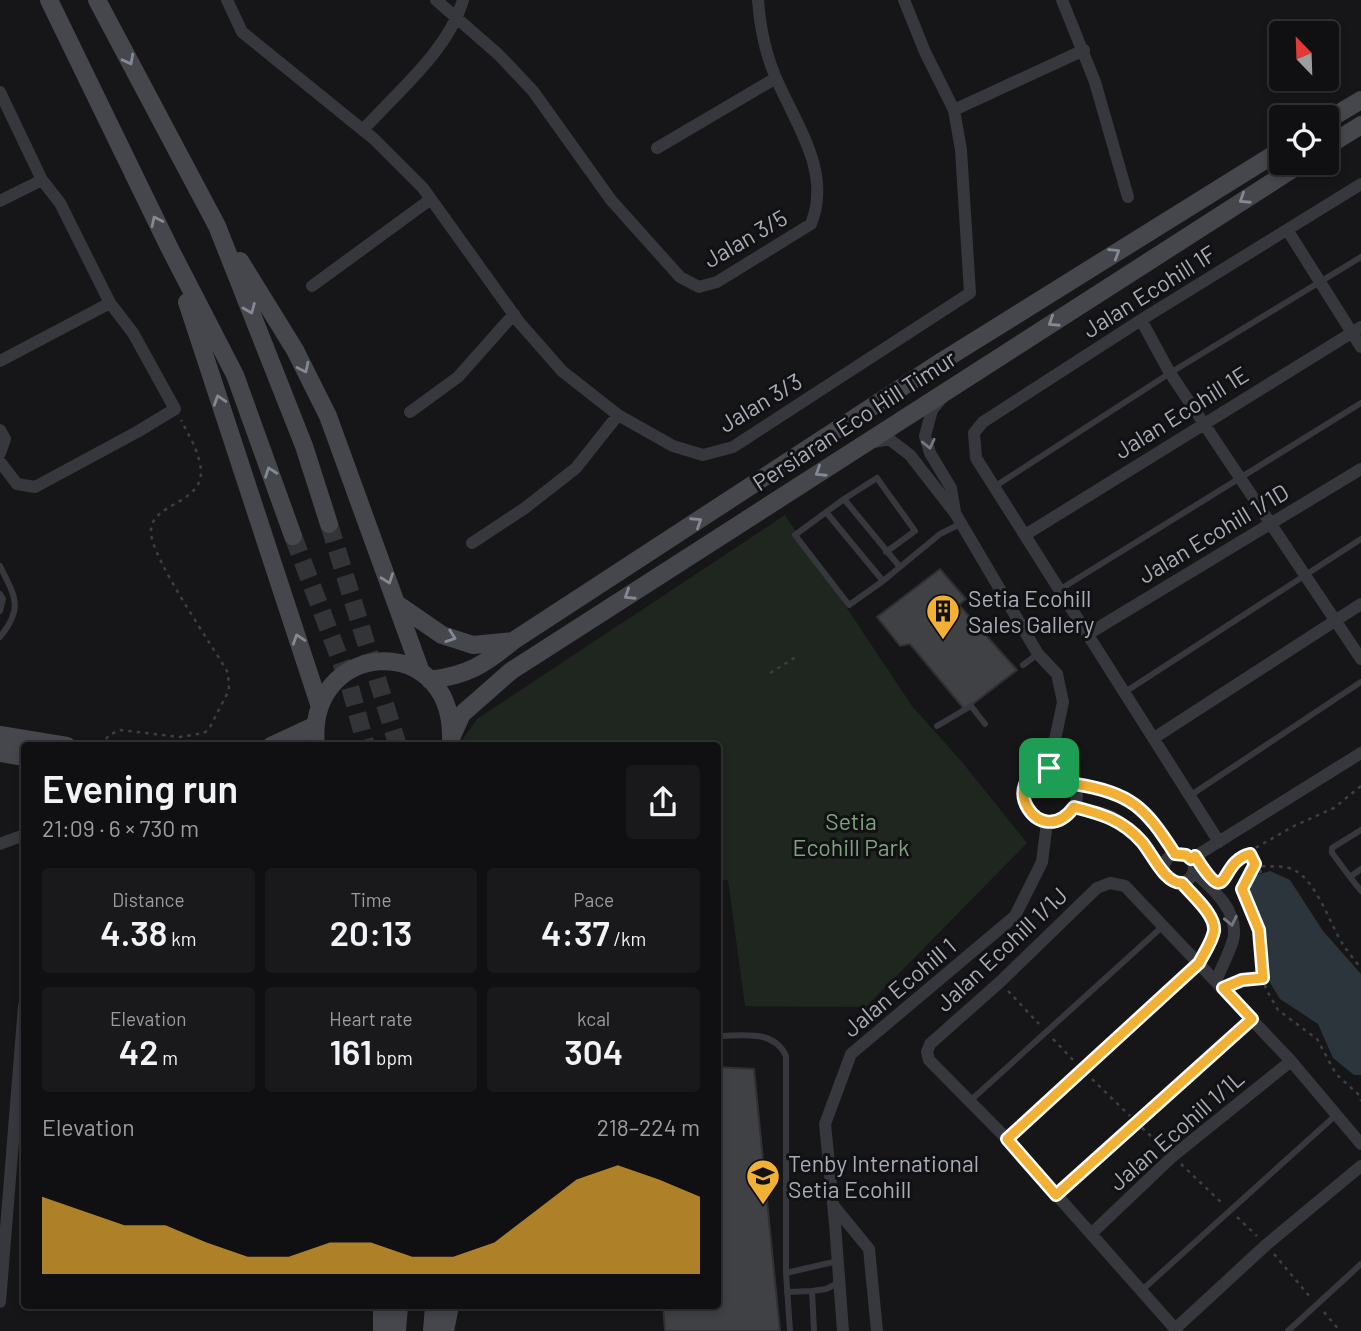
<!DOCTYPE html>
<meta charset="utf-8">
<style>
:root{--surface:#101012;--page:#19191b;--text:#f1f3f6;--muted:#9c9d9f;--line:#303032;--accent:#f2b134}
body{margin:0;font-family:Barlow,sans-serif;background:var(--page);color:var(--text);height:100vh;display:flex;flex-direction:column;font-size:26px;white-space:nowrap}
*{box-sizing:border-box;margin:0}
p{font-size:23px;color:var(--muted)}
.icon{flex:none;width:38px;height:38px;fill:none;stroke:currentColor;stroke-width:2;stroke-linecap:round;stroke-linejoin:round}
.map{position:relative;flex:1;overflow:hidden}
.drawer{position:absolute;left:21px;top:742px;width:700px;height:567px;display:flex;flex-direction:column;background:var(--surface);border-radius:7px;box-shadow:0 4px 10px #0003,0 0 0 2px var(--line)}
.drawer>*{flex:none}
.needle{width:46px;rotate:337deg}
.tools{position:absolute;left:1269px;top:21px;display:grid;gap:14px}
.tools a{display:grid;place-items:center;width:70px;height:70px;border-radius:7px;background:var(--surface);box-shadow:0 4px 10px #0003,0 0 0 2px var(--line);font-size:35px}
.pin{position:absolute;display:grid;place-items:center;width:60px;height:60px;color:#fff;margin:-30px;border-radius:14px;box-shadow:0 4px 10px #0006}
.round{display:grid;place-items:center;flex:none;width:74px;height:74px;border-radius:7px;background:var(--page)}
.head{display:flex;align-items:center;justify-content:space-between;height:119px;padding:0 21px}
h1{font-size:38px;font-weight:600;line-height:52px}
.stats{display:grid;grid-template-columns:repeat(3,1fr);gap:10px;height:119px;padding:7px 21px}
.stats div{display:grid;align-content:center;border-radius:7px;background:var(--page);text-align:center}
.stats b{font-size:35px;font-weight:600}
.stats small{font-size:19px;font-weight:400}
.stats p{font-size:19px}
.chart{height:196px;padding:14px 21px}
.chart p{display:flex;justify-content:space-between}
.chart svg{width:100%;height:126px;margin-top:7px;fill:var(--accent);opacity:.7}
.map>svg:first-child{display:block}
</style>
<div class="map">
<svg width="1361" height="1331" viewBox="0 0 1361 1331">
<rect width="100%" height="100%" fill="#161618"/>
<!-- green -->
<path fill="#1e261f" d="M785,515L912,706L962,762L1027,843L866,1007L745,1006L728,880H718V746H458L477,719Z"/>
<!-- water -->
<path fill="#2c353c" d="M1270,871L1290,880L1323,931L1361,974V1075H1354L1333,1058L1318,1024L1280,999L1269,981L1268,959L1263,927L1245,888L1254,876Z"/>
<!-- building -->
<path fill="#404145" stroke="#303034" stroke-width="2" d="M940,569L966,599L959,605L1017,670L965,710L910,644L900,646L877,617Z
M718,1067L754,1069L780,1331H665L663,1306H718Z"/>
<g fill="none" stroke-linecap="round" stroke-linejoin="round">
<!-- secondary-tunnel -->
<path stroke="#333438" stroke-width="18" stroke-dasharray="18 9" stroke-linecap="butt" d="M329,524L398,746
M293,536L349,683L366,746"/>
<!-- path -->
<path stroke="#3d3f44" stroke-width="2.5" stroke-dasharray="3.5 5" stroke-linecap="butt" d="M770,673L796,657
M101,746L109,735L120,730L180,737L204,733L209,729L229,690L228,673C213,646 151,558 151,532C150,501 209,505 200,464C197,448 188,434 181,420
M1250,854L1257,847L1294,826L1334,808L1361,786
M1262,866C1273,867 1287,865 1296,871C1318,884 1330,925 1344,946C1349,953 1355,961 1361,968
M1253,871L1260,874L1262,866L1258,863L1253,866V871L1244,881L1242,889L1259,930L1262,974L1266,989L1278,1010L1317,1039L1336,1074L1359,1095L1361,1101
M1222,881C1231,869 1234,858 1250,854L1255,864
M1233,984L1242,980L1263,978
M1008,991L1039,1024
M1053,1039L1075,1062
M1092,1079L1130,1116
M1142,1128L1163,1147
M1181,1164L1224,1205
M1237,1217L1257,1236
M1274,1254L1310,1297
M1324,1312L1340,1331"/>
<!-- lane -->
<path stroke="#37383d" stroke-width="6" d="M994,487L1170,373L1361,257
M844,499L900,567
M826,512L883,581
M886,552L915,531L877,478L844,499L795,535L849,605L883,581L940,534L960,524
M0,566C15,597 24,607 0,637
M1059,590L1361,403
M0,594L3,599L0,611
M1023,665L1038,654
M1125,692L1361,539
M937,726L971,706L985,724
M1191,795L1361,682
M1361,830L1332,848V853L1350,877L1361,869
M1350,877L1361,891
M718,1036C743,1036 774,1029 786,1056V1273L838,1261
M970,1101L1163,926
M1056,1195L1252,1019
M786,1273L790,1331
M1141,1291L1336,1115
M787,1292L812,1291
M814,1331L812,1291L826,1289L838,1283
M1288,1331L1361,1264"/>
<!-- street -->
<path stroke="#37383d" stroke-width="12" d="M227,0L242,32L374,139L423,188L519,322L562,371L618,415L673,446L703,455L733,447L970,293L961,150L954,110L925,52L904,0
M436,0L499,55L533,91L611,200L680,277L699,287L717,282L811,224C832,172 796,125 776,78C765,53 760,27 758,0
M1062,0L1095,82L1128,197
M0,92L42,180L60,203L110,303L133,333L175,409L137,432L35,487L17,484L0,462
M954,110L1084,50
M363,130C398,91 448,51 463,0
M657,148L776,78
M0,201L42,180
M1288,231L1361,347
M312,286L431,199
M1141,320L1170,373L1361,659
M0,361L110,303
M942,398L932,410L925,436L930,453L951,488L955,512
M410,412L458,377L514,314
M0,430L5,439L0,453
M874,442L889,439L910,455L955,513L1038,654L1057,674L1063,702L1049,768
M1025,535L1361,327
M472,543L525,508L576,468L618,415
M1088,634L1361,469
M1154,738L1361,604
M1023 795a27 27 0 1 1 54 0a27 27 0 1 1-54 0Z
M1075,784C1130,794 1145,807 1175,854
M1074,807C1083,809 1093,811 1102,813C1129,821 1147,848 1164,870
M1219,842L976,458L974,433L983,422L1141,320L1361,184
M0,844L24,835
M1164 868a15 15 0 1 1 30 0a15 15 0 1 1-30 0Z
M1191,859L1361,753
M1194,872C1213,889 1240,912 1233,940C1229,954 1221,968 1216,981
M1007,1139L1199,963C1204,954 1212,942 1214,931C1216,915 1192,895 1182,883
M833,1205L869,1249L877,1331
M1091,1234L1173,1156L1291,1061
M0,1302L24,1006
M1175,1329L1266,1245L1361,1166
M843,1331L835,1224L825,1124L851,1054L1015,916L1042,862L1047,822
M1177,1331L1007,1139L929,1060L927,1052L930,1044L1000,982L1097,888L1110,883L1125,886L1291,1061L1361,1144"/>
<!-- secondary -->
<path stroke="#45474d" stroke-width="18" d="M49,0L169,247L235,375L293,536
M97,0L217,226L304,446L329,524
M1326,121L1361,100
M1326,147L1361,125
M240,261L295,350L328,416L421,672
M187,302L319,704
M397,604L442,635L473,645L513,641
M430,680C468,675 484,665 513,641L939,363L1281,150
M0,735L67,746
M451,738L462,714L511,671L1302,163
M271,746L314,726
M316,746C305,640 450,630 451,735
M0,753L24,757
M382,1331V1306
M397,1331L399,1306
M432,1331L434,1306
M445,1331L450,1306"/>
</g>
<!-- one-way arrows -->
<defs><path id="oneway-chevron" d="M-2-3.5L2.5 0L-2 3.5" fill="none" stroke-width="1.6" stroke-linecap="round" stroke-linejoin="round" transform="scale(1.75)"/></defs>
<g stroke="#858993">
<use href="#oneway-chevron" transform="translate(129 60) rotate(62)"/>
<use href="#oneway-chevron" transform="translate(1244 199) rotate(147)"/>
<use href="#oneway-chevron" transform="translate(156 221) rotate(-116)"/>
<use href="#oneway-chevron" transform="translate(1115 253) rotate(-32)"/>
<use href="#oneway-chevron" transform="translate(250 309) rotate(68)"/>
<use href="#oneway-chevron" transform="translate(1053 322) rotate(147)"/>
<use href="#oneway-chevron" transform="translate(304 368) rotate(64)"/>
<use href="#oneway-chevron" transform="translate(219 400) rotate(-108)"/>
<use href="#oneway-chevron" transform="translate(270 472) rotate(-110)"/>
<use href="#oneway-chevron" transform="translate(820 472) rotate(147)"/>
<use href="#oneway-chevron" transform="translate(697 522) rotate(-33)"/>
<use href="#oneway-chevron" transform="translate(388 579) rotate(70)"/>
<use href="#oneway-chevron" transform="translate(629 595) rotate(147)"/>
<use href="#oneway-chevron" transform="translate(451 637) rotate(19)"/>
<use href="#oneway-chevron" transform="translate(298 639) rotate(-108)"/>
</g>
<g stroke="#757881">
<use href="#oneway-chevron" transform="translate(929 444) rotate(77)"/>
<use href="#oneway-chevron" transform="translate(1231 921) rotate(78)"/>
</g>
<g fill="none" stroke-linecap="round" stroke-linejoin="round">
<!-- route casing -->
<g stroke="#fff" stroke-width="14">
<path id="route" d="M1049,768L1065,772L1075,784C1131,793 1145,807 1175,854L1186,855L1191,859L1195,856C1231,913 1217,862 1250,854L1255,864L1242,889L1259,930L1263,978L1242,980L1223,988L1252,1019L1056,1195L1007,1139L1199,963C1204,953 1212,942 1214,931C1216,915 1192,895 1182,883C1165,884 1153,855 1142,842C1123,820 1102,814 1074,807C1040,853 994,778 1049,768Z"/>
</g>
<!-- route -->
<use href="#route" stroke="#f2b134" stroke-width="9"/>
</g>
<!-- icons -->
<defs>
<g id="building-pin" transform="scale(1.75)"><path d="M0 17L-7.5 6A9.5 9.5 0 1 1 7.5 6Z" fill="#f2b134" stroke="#111113"/><path d="M-4-6H4V6H1V3H-1V6H-4ZM-2.5-4.3h1.7v1.8h-1.7ZM.8-4.3h1.7v1.8H.8ZM-2.5-1h1.7V.8h-1.7ZM.8-1h1.7V.8H.8Z" fill="#111"/></g>
<g id="school-pin" transform="scale(1.75)"><path d="M0 17L-7.5 6A9.5 9.5 0 1 1 7.5 6Z" fill="#f2b134" stroke="#111113"/><path d="M0-5L7-2L0 1L-7-2ZM-4 1L0 2.5L4 1V4Q0 6-4 4Z" fill="#111"/></g>
</defs>
<g fill-rule="evenodd">
<use href="#building-pin" x="943" y="611"/>
<use href="#school-pin" x="763" y="1176"/>
</g>
<g text-anchor="middle" dominant-baseline="central" stroke-width="6" stroke-linejoin="round" paint-order="stroke">
<!-- street labels -->
<g font-size="23" fill="#a8adb8" stroke="#111113">
<text transform="translate(745 238) rotate(-30)">Jalan 3/5</text>
<text transform="translate(1149 291) rotate(-32)">Jalan Ecohill 1F</text>
<text transform="translate(760 402) rotate(-31)">Jalan 3/3</text>
<text transform="translate(1181 412) rotate(-32)">Jalan Ecohill 1E</text>
<text transform="translate(854 420) rotate(-33)">Persiaran Eco Hill Timur</text>
<text transform="translate(1213 533) rotate(-31)">Jalan Ecohill 1/1D</text>
<text transform="translate(1001 949) rotate(-43)">Jalan Ecohill 1/1J</text>
<text transform="translate(899 987) rotate(-40)">Jalan Ecohill 1</text>
<text transform="translate(1176 1130) rotate(-41)">Jalan Ecohill 1/1L</text>
</g>
<!-- poi labels -->
<g font-size="23" fill="#a8adb8" stroke="#111113" text-anchor="start">
<text x="968" y="598">Setia Ecohill<tspan x="968" dy="26">Sales Gallery</tspan></text>
<text x="788" y="1163">Tenby International<tspan x="788" dy="26">Setia Ecohill</tspan></text>
</g>
<!-- park labels -->
<g font-size="23" fill="#7fa381" stroke="#111113">
<text x="851" y="821">Setia<tspan x="851" dy="26">Ecohill Park</tspan></text>
</g>
</g>
</svg>
<div class="tools">
<a><svg class="needle" viewBox="-14 -14 28 28"><path d="M0-13l5 13h-10z" fill="#e53935"/><path d="M0 13l5-13h-10z" fill="#9c9d9f"/></svg></a>
<a><svg class="icon" aria-label="locate" viewBox="0 0 24 24"><circle cx="12" cy="12" r="6"/><path d="M12 2v4M12 18v4M2 12h4M18 12h4"/></svg></a>
</div>
<div class="pin" style="left:1049px;top:768px;background:#1e9e55"><svg class="icon" aria-label="arrive" viewBox="0 0 24 24"><path d="M6 21V4h12l-3 4 3 4H6"/></svg></div>
<section class="drawer">
<div class="head"><div><h1>Evening run</h1><p>21:09 · 6 × 730 m</p></div><a class="round"><svg class="icon" aria-label="share" viewBox="0 0 24 24"><path d="M12 15V3M7 8l5-5 5 5M5 13v7h14v-7"/></svg></a></div>
<div class="stats">
<div><p>Distance</p><b>4.38<small> km</small></b></div>
<div><p>Time</p><b>20:13</b></div>
<div><p>Pace</p><b>4:37<small> /km</small></b></div>
</div>
<div class="stats">
<div><p>Elevation</p><b>42<small> m</small></b></div>
<div><p>Heart rate</p><b>161<small> bpm</small></b></div>
<div><p>kcal</p><b>304</b></div>
</div>
<div class="chart"><p><span>Elevation</span>218–224 m</p>
<svg viewBox="0 0 160 44" preserveAspectRatio="none"><path d="M0 44V17L10 22L20 27L30 27L40 33L50 38L60 38L70 33L80 33L90 38L100 38L110 33L120 22L130 11L140 6L150 11L160 17V44z"/></svg>
</div>
</section>
</div>
